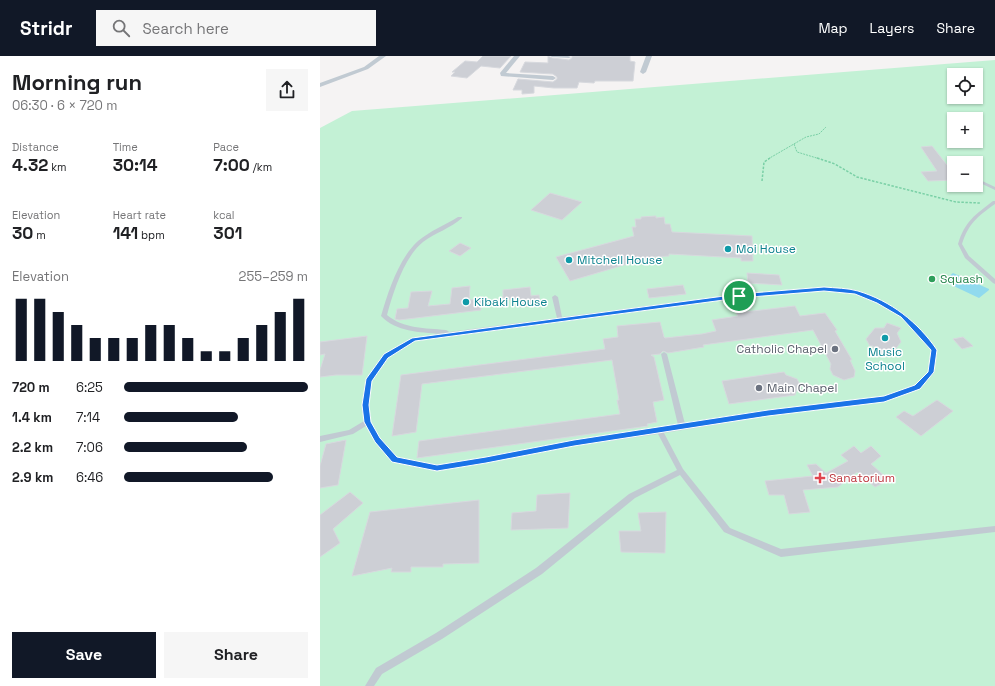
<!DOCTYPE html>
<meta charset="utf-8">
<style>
:root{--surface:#fff;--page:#f6f6f6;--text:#202124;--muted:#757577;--accent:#111827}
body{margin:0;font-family:"Space Grotesk",sans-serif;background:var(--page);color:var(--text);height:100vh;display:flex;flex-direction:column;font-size:15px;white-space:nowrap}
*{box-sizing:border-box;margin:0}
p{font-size:13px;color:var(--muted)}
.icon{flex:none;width:22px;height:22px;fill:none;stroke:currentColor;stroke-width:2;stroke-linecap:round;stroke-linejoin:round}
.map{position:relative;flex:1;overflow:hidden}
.details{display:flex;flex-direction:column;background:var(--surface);width:320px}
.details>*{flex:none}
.buttons{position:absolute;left:627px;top:12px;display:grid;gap:8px}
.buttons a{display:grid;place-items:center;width:36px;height:36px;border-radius:0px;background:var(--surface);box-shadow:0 1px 3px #0004;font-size:20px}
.pin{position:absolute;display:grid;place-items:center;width:34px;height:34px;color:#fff;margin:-17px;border:2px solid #fff;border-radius:50%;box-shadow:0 1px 4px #0007}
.round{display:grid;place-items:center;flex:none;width:42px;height:42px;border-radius:0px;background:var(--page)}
.overview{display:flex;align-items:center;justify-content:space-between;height:68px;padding:0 12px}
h1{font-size:22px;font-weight:600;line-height:30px}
.metrics{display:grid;grid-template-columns:repeat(3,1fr);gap:6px;height:68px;padding:4px 12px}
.metrics div{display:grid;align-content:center}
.metrics b{font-size:17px;font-weight:600}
.metrics small{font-size:11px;font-weight:400}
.metrics p{font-size:11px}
.chart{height:112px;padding:8px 12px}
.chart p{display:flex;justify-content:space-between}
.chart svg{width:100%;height:72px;margin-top:4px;stroke:var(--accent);stroke-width:6}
.button{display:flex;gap:8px;margin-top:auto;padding:8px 12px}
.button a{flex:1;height:46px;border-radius:0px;background:var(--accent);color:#fff;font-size:16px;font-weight:600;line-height:46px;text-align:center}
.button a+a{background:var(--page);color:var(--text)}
ul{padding:0 12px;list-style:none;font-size:13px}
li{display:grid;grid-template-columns:64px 48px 1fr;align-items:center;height:30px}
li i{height:10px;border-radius:5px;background:var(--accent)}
header{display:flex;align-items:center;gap:24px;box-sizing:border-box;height:56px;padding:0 20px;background:var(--accent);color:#fff}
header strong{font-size:19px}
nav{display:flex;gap:22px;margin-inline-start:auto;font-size:14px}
.search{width:280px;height:36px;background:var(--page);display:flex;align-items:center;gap:10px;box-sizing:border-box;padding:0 14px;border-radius:0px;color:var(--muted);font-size:15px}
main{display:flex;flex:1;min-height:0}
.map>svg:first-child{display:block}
</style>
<header>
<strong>Stridr</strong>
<div class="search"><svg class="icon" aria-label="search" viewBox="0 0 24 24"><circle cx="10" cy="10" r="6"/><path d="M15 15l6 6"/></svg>Search here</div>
<nav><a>Map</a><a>Layers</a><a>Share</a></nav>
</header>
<main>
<section class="details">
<div class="overview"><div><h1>Morning run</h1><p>06:30 · 6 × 720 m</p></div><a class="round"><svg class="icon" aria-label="share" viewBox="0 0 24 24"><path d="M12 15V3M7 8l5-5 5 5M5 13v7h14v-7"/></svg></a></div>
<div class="metrics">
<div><p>Distance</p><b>4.32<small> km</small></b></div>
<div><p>Time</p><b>30:14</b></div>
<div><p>Pace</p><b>7:00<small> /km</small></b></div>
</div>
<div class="metrics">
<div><p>Elevation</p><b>30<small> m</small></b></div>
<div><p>Heart rate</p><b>141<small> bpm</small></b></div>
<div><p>kcal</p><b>301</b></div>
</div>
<div class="chart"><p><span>Elevation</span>255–259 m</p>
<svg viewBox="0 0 160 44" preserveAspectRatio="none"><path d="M5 44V6M15 44V6M25 44V14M35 44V22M45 44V30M55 44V30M65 44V30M75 44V22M85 44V22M95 44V30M105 44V38M115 44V38M125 44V30M135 44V22M145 44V14M155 44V6"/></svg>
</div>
<ul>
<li><b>720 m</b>6:25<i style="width:100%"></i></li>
<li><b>1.4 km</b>7:14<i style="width:62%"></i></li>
<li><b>2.2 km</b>7:06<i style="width:67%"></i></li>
<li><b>2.9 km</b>6:46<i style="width:81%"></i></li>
</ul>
<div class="button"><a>Save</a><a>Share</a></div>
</section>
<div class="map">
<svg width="675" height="630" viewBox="0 0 675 630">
<rect width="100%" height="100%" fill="#f5f3f3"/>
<!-- green -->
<path fill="#c3f1d5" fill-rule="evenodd" d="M675,4V630H0V72L32,55ZM634,19H656V41H634ZM634,63H656V85H634ZM634,107H656V129H634Z"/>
<!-- water -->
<path fill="#90daee" d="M633,217L669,233V234L659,242L623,225Z"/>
<!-- building -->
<path fill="#cdcfd5" stroke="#d7d9de" d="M163,0H191L180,12L161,10L147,22L131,20L135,16H132L145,5L157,6Z
M228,0L232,2L249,4L252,2V0H310V5L315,6L313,25H275L274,27L259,26L257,32H234L214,30V37L202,38V34H193L198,23L233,26L237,23V21L233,18L200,16L205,6L228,7Z
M612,90L634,118V124L608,125L601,116L617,115L601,91Z
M230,137L262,146L242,164L211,154Z
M336,160V162L344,161L345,168H350L352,176L432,180L433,205H421V202L349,198V200L331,201L250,225L236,201L314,180L312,171H316L315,163H321V161Z
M140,187L151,192L140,200L129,195Z
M427,217L459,219L462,229L428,227Z
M363,229L366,238L329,242L327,233Z
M150,230L149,244L161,243V254L79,264L75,263L77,253L88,252L91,236L112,235L108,250L130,248L132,232Z
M210,231L211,240L219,239L220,248L200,251V242L183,244V234Z
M475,250L480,260L505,257L517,274L515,275L532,304H530L535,315L534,321L524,324L513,319L510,313L511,308L493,274L383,289L384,291L348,297L343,295L340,298L331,299L334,301L344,344L333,346L337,366L327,368L328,370L97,402L99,385L300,358L297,344H299L292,304L102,328L96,376L72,380L81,319L285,293L283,283L298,281L297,270L340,266L344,281L345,282L382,278L396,275L392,264L418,260L416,257Z
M567,267L581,272L577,277L581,286L573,296L557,298L553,290H550L546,283L555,272H564Z
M47,280L42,319H16L0,321V314L5,298L0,299V286Z
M643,281L653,290L642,293L633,283Z
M464,316L466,319L477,323L479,327L475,339L409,348L402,325Z
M617,344L633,355L601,380L576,361L584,355L593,360Z
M26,384L18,429L0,432V410L6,388Z
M534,390L541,397L551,390L561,400L551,408L569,424L555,431L537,416L518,431L483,434L490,456L469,458L464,439H449L445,425L493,420L487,409L496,408L506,417L528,405L521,399Z
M30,436L43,447L13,473L20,487L0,501V459Z
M250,437L248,472L191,474L192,457L216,455L217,439Z
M159,444V507L123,508V511H91V516H71L72,512L32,520L50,456Z
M346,456L345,497L301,496L299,475H321L318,457Z"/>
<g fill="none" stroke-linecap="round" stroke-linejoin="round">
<!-- path-far1 -->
<path stroke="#7ad0a6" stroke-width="1" stroke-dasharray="2 1" stroke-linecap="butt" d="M474,88L477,96L500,103
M448,103L486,81L499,78L506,71"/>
<!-- path -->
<path stroke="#7ad0a6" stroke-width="1.5" stroke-dasharray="2.5 1.5" stroke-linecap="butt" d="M497,102L515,108L537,121L636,146L660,147
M442,125L444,106L450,102"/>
<!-- lane -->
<path fill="#c1cad2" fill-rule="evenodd" d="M230,0H248L251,1L249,2L232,1Z
M630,102H632L637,107L634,108L630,104Z
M656,122L675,131V134L656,125Z
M673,145H675V148C657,161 649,167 642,188L649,200L675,223V228L673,227L645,202L638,188C645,165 655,159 673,145Z
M138,161H142V162C131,172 115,177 103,186C84,201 73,237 67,259C84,273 105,272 126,274L128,275L129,276L237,262L232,241L235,239L238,241L242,261L419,238L504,231L536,234L561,245L585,259L617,294L614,317L599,333L565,345L448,360L344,377L363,413L410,472L461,493L675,470V476L461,501L404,476L360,419L315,442L222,518L122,583L62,618L54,630H45L56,612L116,577L216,512L309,438L357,414L338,378L254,390L166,407L117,415L73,406L56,386L46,370L33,378L0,386V380L29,374L44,365L42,349L46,324L64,298L92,282L120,278C100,276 76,276 61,260C68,236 79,202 98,185C110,175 125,169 138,161ZM504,235L535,238L557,247L581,261L611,294L608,316L595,329L565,341L448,354L365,368L347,298L344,296L341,298L358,369L254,384L166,401L117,409L77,402L60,382L50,366L48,349L52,324L68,302L95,285L419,242Z"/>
<!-- street -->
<path fill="#c1cad2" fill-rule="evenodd" d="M59,0H66L48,13L0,31V27L44,11Z
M194,0H200L186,17L233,20L236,22L233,24L181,20L180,17Z
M326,0H332L326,16L323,18L320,16Z"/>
</g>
<!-- route -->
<path fill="#1a73e8" stroke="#fff" fill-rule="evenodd" d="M504,231C515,232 528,232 538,235C571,245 598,266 617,294L614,316L600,333L564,346L448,360L254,390L166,407L117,415L72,406L55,386L44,366L42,349L46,323L64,298L92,282L419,238ZM504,235L535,238L557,247L581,261L611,294L608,316L595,329L564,340L448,354L254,384L166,401L117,409L77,401L60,382L51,366L49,349L52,325L68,302L95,285L419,242Z"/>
<!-- markers -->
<g fill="#0f9aa8" stroke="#fff" stroke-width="1.5">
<circle cx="408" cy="193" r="4"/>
<circle cx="249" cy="204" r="4"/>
<circle cx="146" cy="246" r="4"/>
<circle cx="565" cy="282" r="4"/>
</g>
<circle fill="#2e9e5b" stroke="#fff" stroke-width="1.5" cx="612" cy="223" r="4"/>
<g fill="#6b7280" stroke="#fff" stroke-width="1.5">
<circle cx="515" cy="293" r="4"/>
<circle cx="439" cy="332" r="4"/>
</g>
<path fill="#e0444e" stroke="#fff" stroke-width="1.5" d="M498 416h4v4h4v4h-4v4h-4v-4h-4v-4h4z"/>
<g text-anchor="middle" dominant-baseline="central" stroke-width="3" stroke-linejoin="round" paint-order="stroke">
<!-- culture labels -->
<g font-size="12" fill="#0d838f" stroke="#fff" text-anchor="start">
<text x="416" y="193">Moi House</text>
<text x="257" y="204">Mitchell House</text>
<text x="154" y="246">Kibaki House</text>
<text x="565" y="296" text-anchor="middle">Music<tspan x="565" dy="14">School</tspan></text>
</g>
<!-- leisure labels -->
<g font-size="12" fill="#27864d" stroke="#fff" text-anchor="start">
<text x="620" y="223">Squash</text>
</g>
<!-- worship labels -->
<g font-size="12" fill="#5b616d" stroke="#fff" text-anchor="end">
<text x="507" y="293">Catholic Chapel</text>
<text x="447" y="332" text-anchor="start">Main Chapel</text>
</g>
<!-- health labels -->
<g font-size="12" fill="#be3a42" stroke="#fff" text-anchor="start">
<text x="509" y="422">Sanatorium</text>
</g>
</g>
</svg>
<div class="buttons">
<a><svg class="icon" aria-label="locate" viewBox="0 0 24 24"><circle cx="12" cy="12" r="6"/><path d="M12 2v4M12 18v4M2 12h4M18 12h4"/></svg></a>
<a>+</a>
<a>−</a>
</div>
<div class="pin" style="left:419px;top:240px;background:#1e9e55"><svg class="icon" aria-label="arrive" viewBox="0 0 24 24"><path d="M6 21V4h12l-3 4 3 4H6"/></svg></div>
</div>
</main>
